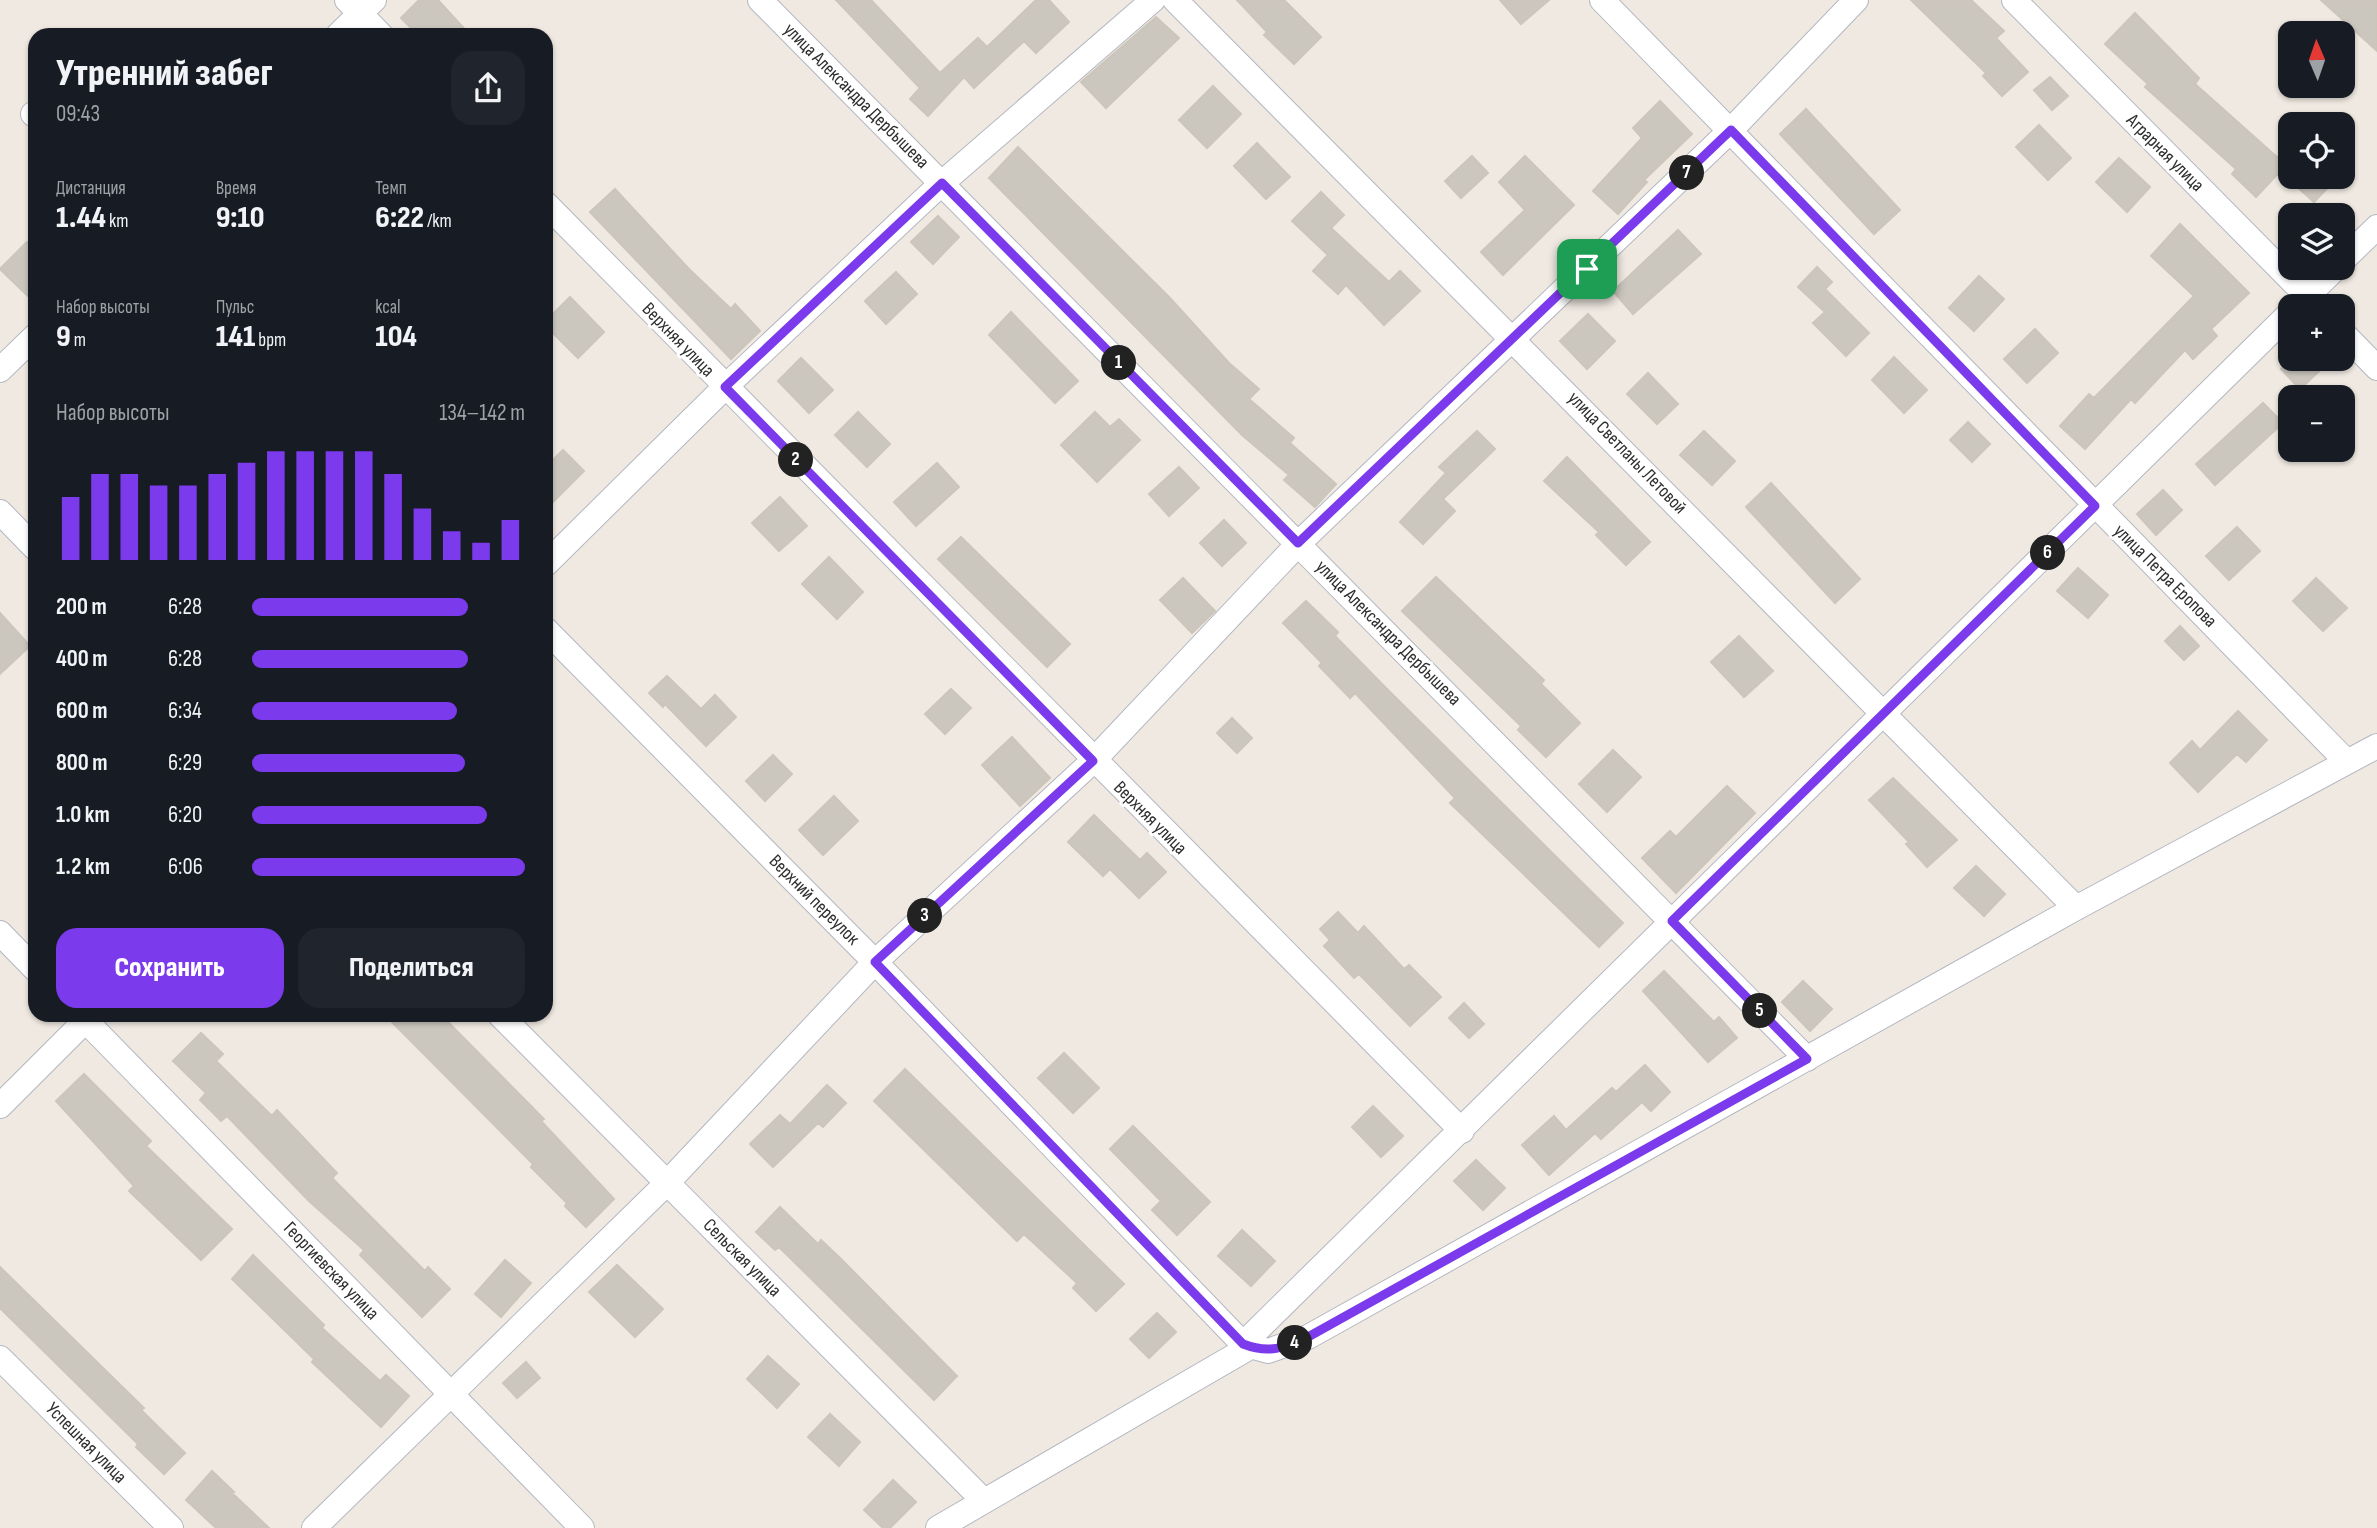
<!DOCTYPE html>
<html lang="ru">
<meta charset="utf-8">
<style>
:root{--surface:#171b24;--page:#20242c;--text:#f1f3f6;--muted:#9ea1a6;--accent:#7c3aed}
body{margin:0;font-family:"Sofia Sans Condensed",sans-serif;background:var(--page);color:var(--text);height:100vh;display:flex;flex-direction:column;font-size:26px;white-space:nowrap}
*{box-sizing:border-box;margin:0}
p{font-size:23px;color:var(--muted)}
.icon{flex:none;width:38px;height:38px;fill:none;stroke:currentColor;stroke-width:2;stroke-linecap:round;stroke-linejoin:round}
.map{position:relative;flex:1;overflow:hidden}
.drawer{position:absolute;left:28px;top:28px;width:525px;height:994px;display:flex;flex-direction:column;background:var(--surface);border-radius:21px;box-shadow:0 2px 5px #0004}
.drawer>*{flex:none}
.needle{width:46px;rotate:358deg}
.fabs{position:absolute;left:2278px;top:21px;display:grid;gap:14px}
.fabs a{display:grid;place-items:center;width:77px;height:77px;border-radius:14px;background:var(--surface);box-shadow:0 2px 5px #0004;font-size:35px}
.pin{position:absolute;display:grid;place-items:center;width:60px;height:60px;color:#fff;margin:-30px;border-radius:14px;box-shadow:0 4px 10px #0006}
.km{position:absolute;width:35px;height:35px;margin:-18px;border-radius:50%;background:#222;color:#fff;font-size:19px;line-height:35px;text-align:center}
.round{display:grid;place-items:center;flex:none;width:74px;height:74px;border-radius:21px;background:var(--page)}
.summary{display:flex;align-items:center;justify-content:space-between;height:119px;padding:0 28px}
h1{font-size:38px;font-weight:800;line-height:52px}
.stats{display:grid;grid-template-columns:repeat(3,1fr);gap:10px;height:119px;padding:7px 28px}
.stats div{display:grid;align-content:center}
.stats b{font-size:30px;font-weight:800}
.stats small{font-size:19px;font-weight:400}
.stats p{font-size:19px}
.chart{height:196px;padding:14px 28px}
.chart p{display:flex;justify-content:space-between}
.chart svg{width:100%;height:126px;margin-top:7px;stroke:var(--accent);stroke-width:6}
.action{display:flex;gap:14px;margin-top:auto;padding:14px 28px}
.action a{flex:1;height:80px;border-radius:21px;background:var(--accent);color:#fff;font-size:28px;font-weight:800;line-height:80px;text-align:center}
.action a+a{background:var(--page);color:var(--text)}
ul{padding:0 28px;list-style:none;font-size:23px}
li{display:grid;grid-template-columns:112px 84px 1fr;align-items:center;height:52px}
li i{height:18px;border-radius:9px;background:var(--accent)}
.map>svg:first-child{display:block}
</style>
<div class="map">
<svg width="2377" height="1528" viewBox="0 0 2377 1528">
<rect width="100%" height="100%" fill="#efe9e1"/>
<!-- building -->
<path fill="#cbc7bf" stroke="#cbc5ba" stroke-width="2" d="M419,0H438L470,35H418L401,18Z
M836,0H871L940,73L978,38L987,47L1036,0H1049L1069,22L1036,53L1024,41L974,88L964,77L928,116L910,99L920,88Z
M1237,0H1284L1321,37L1294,64L1264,35L1267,32Z
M1500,0H1549L1521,24Z
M1911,0H1971L2004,31L1996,38L2028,72L2002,96L1983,76L1986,73Z
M2321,0H2377V51Z
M2135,13L2199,78L2195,84L2286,165L2256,197L2232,174L2236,169L2145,87L2148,84L2105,44Z
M1156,17L1179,38L1106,108L1081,82Z
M2050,77L2068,96L2052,110L2034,90Z
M1213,86L1241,114L1207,148L1179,120Z
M1660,101L1692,134L1644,180L1647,182L1618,214L1593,191L1642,138L1633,128Z
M1806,109L1900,210L1874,234L1780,134Z
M2039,125L2071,158L2048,180L2016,147Z
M1257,143L1290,177L1266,199L1234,166Z
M1018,147L1170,298L1229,363L1259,389L1249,399L1294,438L1290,443L1336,484L1315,507L1284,480L1289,475L1242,435L989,178Z
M1472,156L1488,173L1461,198L1445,181Z
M1525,156L1574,205L1503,275L1481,252L1525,210L1499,182Z
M2119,158L2150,187L2127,212L2096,182Z
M2286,177H2338L2314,202Z
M615,189L689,269L731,309L735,304L760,331L731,359L590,212Z
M1321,192L1344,215L1331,228L1389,282L1400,271L1420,291L1384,325L1346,285L1338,294L1313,271L1328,255L1292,221Z
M938,216L959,237L933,264L911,242Z
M2180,224L2249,293L2211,329L2217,336L2193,359L2185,350L2135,403L2131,399L2085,449L2060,426L2089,394L2094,398L2194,296L2151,256Z
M1678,230L1701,254L1633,314L1613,291Z
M27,242L35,251V303L0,269Z
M1817,267L1832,282L1825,289L1869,333L1846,356L1813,323L1825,312L1798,287Z
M896,272L917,294L886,324L865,301Z
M1979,276L2004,299L1974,331L1949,308Z
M570,297L604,332L578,358L546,326V321Z
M1011,312L1078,381L1055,403L989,335Z
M1588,314L1615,341L1587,369L1560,341Z
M2035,329L2058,353L2027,383L2004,359Z
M1894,357L1927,390L1904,413L1872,380Z
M801,358L833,390L809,413L778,381Z
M2291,359H2332L2300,389L2281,369Z
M1648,373L1678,404L1657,424L1627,394Z
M2263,403L2283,423L2215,485L2196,464Z
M858,412L890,444L867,467L835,435Z
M1095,412L1110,427L1119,419L1140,440L1097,482L1061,445Z
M1968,422L1990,444L1972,462L1950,440Z
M1477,431L1495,449L1443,499L1455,511L1423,544L1400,522L1446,473L1439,467Z
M1704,431L1735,461L1712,485L1680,455Z
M563,450L584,471L546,509V467Z
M1567,457L1650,542L1626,565L1596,535L1599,532L1544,481Z
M937,463L959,487L916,526L894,502Z
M1179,467L1199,488L1169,516L1149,494Z
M1771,483L1860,579L1835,603L1746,507Z
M2163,490L2182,510L2156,535L2137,514Z
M780,497L807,526L779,551L752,523Z
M1224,520L1246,543L1222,566L1200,543Z
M2237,527L2260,551L2229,580L2206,556Z
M961,537L1070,644L1047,667L938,559Z
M829,557L863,592L837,619L802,584Z
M2078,568L2108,595L2088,618L2057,591Z
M1436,577L1544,680L1541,684L1580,723L1546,757L1518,730L1521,726L1402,611Z
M1183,578L1215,611L1192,633L1160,600Z
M2316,578L2347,608L2323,631L2293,601Z
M1306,601L1338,632L1335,636L1385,687L1623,923L1599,947L1450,803L1455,798L1355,693L1350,698L1319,666L1322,663L1283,623Z
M0,613L30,646L0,674Z
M2180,626L2199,646L2184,660L2165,641Z
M1739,636L1773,671L1744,697L1711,662Z
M667,676L701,709L715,695L736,717L706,746L665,704L663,707L649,693Z
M951,689L971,708L945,734L925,714Z
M2238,711L2267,740L2246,762L2237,754L2198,792L2170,763L2192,741L2200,750Z
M1232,718L1252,738L1237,753L1217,733Z
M1012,737L1050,778L1020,806L982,765Z
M1613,750L1641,777L1607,812L1579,784Z
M773,755L792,774L765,801L746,781Z
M1893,778L1957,840L1927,867L1906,844L1909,842L1869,800Z
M1727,786L1755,813L1676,893L1642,858L1670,831L1676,837Z
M834,796L858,821L823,855L799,830Z
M1094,815L1140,860L1147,853L1166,872L1139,898L1110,869L1103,876L1068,842Z
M1976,866L2005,894L1984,916L1954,888Z
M1338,912L1358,933L1364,926L1404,969L1409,965L1441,997L1410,1026L1359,974L1354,978L1324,946L1330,940L1320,929Z
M1664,971L1714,1022L1719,1017L1737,1038L1708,1062L1643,991Z
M1803,981L1832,1009L1810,1031L1782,1002Z
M1464,1003L1484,1024L1469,1038L1449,1018Z
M385,1015H441L544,1119L541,1121L614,1199L586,1227L565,1206L567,1203L531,1167L533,1164Z
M201,1033L223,1054L216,1061L272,1116L277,1110L337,1173L332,1178L425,1271L428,1267L450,1289L422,1317L360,1255L364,1250L309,1201L227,1116L221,1121L200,1100L206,1093L173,1061Z
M1064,1053L1099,1088L1073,1113L1038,1078Z
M1645,1065L1670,1092L1651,1111L1642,1102L1601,1139L1595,1133L1549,1175L1522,1145L1554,1116L1566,1130L1612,1088L1616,1092Z
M905,1069L1124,1284L1096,1311L1073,1288L1077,1283L1024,1234L1017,1241L874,1101Z
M84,1074L151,1141L146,1146L232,1229L201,1260L129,1191L134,1186L56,1101Z
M827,1085L846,1103L823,1127L818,1123L773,1167L750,1144L780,1115L790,1124Z
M1373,1106L1403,1136L1381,1157L1352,1127Z
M1133,1126L1210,1202L1177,1235L1152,1210L1161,1201L1110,1149Z
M1476,1160L1505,1188L1483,1210L1454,1181Z
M780,1207L818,1244L821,1240L840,1258L957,1376L934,1400L779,1247L775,1250L756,1232Z
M1242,1230L1275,1261L1251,1286L1218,1256Z
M253,1255L324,1325L322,1328L380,1381L386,1375L409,1396L381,1427L312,1362L314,1359L232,1279Z
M505,1260L531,1283L501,1317L475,1294Z
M617,1265L663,1309L635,1337L589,1292Z
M0,1267L144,1408L141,1410L185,1453L164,1474L136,1447L138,1444L0,1308Z
M1157,1313L1176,1332L1149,1358L1130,1339Z
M768,1356L799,1384L777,1408L747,1379Z
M526,1362L540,1378L517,1398L503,1383Z
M830,1414L860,1442L839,1466L808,1437Z
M212,1471L234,1492L232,1493L269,1528H216L186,1500Z
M893,1480L916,1502L890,1528H883L864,1510Z"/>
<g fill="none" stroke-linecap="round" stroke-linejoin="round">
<!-- minor casing -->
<g stroke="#b4b7c1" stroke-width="26">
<path id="minor" d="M347,0L381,35
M760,0L1807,1059
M1175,0L2076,908
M1602,0L2347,762
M2014,0L2317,306
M338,35L374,0
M33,114L35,115
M546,204L1462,1131
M2343,260L2377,227
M2297,306L2336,268
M2343,333L2377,368
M0,370L35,336
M0,512L35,548
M546,564L725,387L942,183L1153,0
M546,630L875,962L1243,1344L1268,1351L1308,1337L2076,908L2377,746
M0,933L35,969
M80,1015L582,1528
M500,1015L984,1501
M0,1106L91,1015
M1243,1344L2291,312
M0,1358L171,1528
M314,1528L667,1183L875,962L1093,761L1299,543L1731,130L1856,0
M938,1528L1250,1347"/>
</g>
<!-- minor -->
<use href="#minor" stroke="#fff" stroke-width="24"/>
</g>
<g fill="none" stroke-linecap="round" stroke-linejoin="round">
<!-- route casing -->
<g stroke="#fff" stroke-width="14">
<path id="route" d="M1731,130L2095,506L1672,921L1807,1059L1308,1337C1284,1348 1269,1354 1243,1344L875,962L1093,761L725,387L942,183L1298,543Z"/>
</g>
<!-- route -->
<use href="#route" stroke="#7c3aed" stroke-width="9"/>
</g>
<g text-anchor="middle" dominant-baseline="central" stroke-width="6" stroke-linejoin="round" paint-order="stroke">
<!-- street labels -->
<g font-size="19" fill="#2e2e2e" stroke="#fff">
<text transform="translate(856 96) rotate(45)">улица Александра Дербышева</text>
<text transform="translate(2165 153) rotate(45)">Аграрная улица</text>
<text transform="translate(678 340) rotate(46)">Верхняя улица</text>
<text transform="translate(1627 453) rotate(46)">улица Светланы Летовой</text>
<text transform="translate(2165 576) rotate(45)">улица Петра Еропова</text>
<text transform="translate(1388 633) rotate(45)">улица Александра Дербышева</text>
<text transform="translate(1150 818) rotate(45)">Верхняя улица</text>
<text transform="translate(814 900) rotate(45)">Верхний переулок</text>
<text transform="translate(742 1258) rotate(45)">Сельская улица</text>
<text transform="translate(331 1271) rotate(46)">Георгиевская улица</text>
<text transform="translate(86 1443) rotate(45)">Успешная улица</text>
</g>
</g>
</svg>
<div class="fabs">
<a><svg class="needle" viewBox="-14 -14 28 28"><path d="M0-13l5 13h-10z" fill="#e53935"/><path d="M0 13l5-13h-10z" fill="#9ea1a6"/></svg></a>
<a><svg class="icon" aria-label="locate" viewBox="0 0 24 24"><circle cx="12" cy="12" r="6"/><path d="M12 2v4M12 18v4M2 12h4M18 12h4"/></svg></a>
<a><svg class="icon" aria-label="layers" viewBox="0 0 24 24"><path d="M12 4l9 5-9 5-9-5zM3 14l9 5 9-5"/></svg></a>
<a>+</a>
<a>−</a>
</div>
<div class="pin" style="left:1587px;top:269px;background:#1e9e55"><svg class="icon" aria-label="arrive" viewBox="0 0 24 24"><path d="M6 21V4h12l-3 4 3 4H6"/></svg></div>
<b class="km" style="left:1119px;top:363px">1</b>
<b class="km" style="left:796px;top:460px">2</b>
<b class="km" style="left:925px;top:916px">3</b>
<b class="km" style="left:1295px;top:1343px">4</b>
<b class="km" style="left:1760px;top:1011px">5</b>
<b class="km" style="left:2048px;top:553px">6</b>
<b class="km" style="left:1687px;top:173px">7</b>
<section class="drawer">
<div class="summary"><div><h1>Утренний забег</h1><p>09:43</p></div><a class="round"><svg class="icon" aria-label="share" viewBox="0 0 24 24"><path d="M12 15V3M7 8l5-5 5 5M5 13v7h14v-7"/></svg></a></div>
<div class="stats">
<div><p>Дистанция</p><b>1.44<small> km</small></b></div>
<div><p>Время</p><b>9:10</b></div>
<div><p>Темп</p><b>6:22<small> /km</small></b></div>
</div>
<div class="stats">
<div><p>Набор высоты</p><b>9<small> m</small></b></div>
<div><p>Пульс</p><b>141<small> bpm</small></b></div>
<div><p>kcal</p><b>104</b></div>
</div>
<div class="chart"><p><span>Набор высоты</span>134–142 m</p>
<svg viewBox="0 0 160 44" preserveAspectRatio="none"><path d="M5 44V22M15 44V14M25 44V14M35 44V18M45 44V18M55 44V14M65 44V10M75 44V6M85 44V6M95 44V6M105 44V6M115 44V14M125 44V26M135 44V34M145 44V38M155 44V30"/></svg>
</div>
<ul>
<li><b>200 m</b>6:28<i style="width:79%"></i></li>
<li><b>400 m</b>6:28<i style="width:79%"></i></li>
<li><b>600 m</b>6:34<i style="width:75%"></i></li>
<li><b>800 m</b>6:29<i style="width:78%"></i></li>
<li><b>1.0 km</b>6:20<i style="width:86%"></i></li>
<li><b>1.2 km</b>6:06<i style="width:100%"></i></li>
</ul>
<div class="action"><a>Сохранить</a><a>Поделиться</a></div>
</section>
</div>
